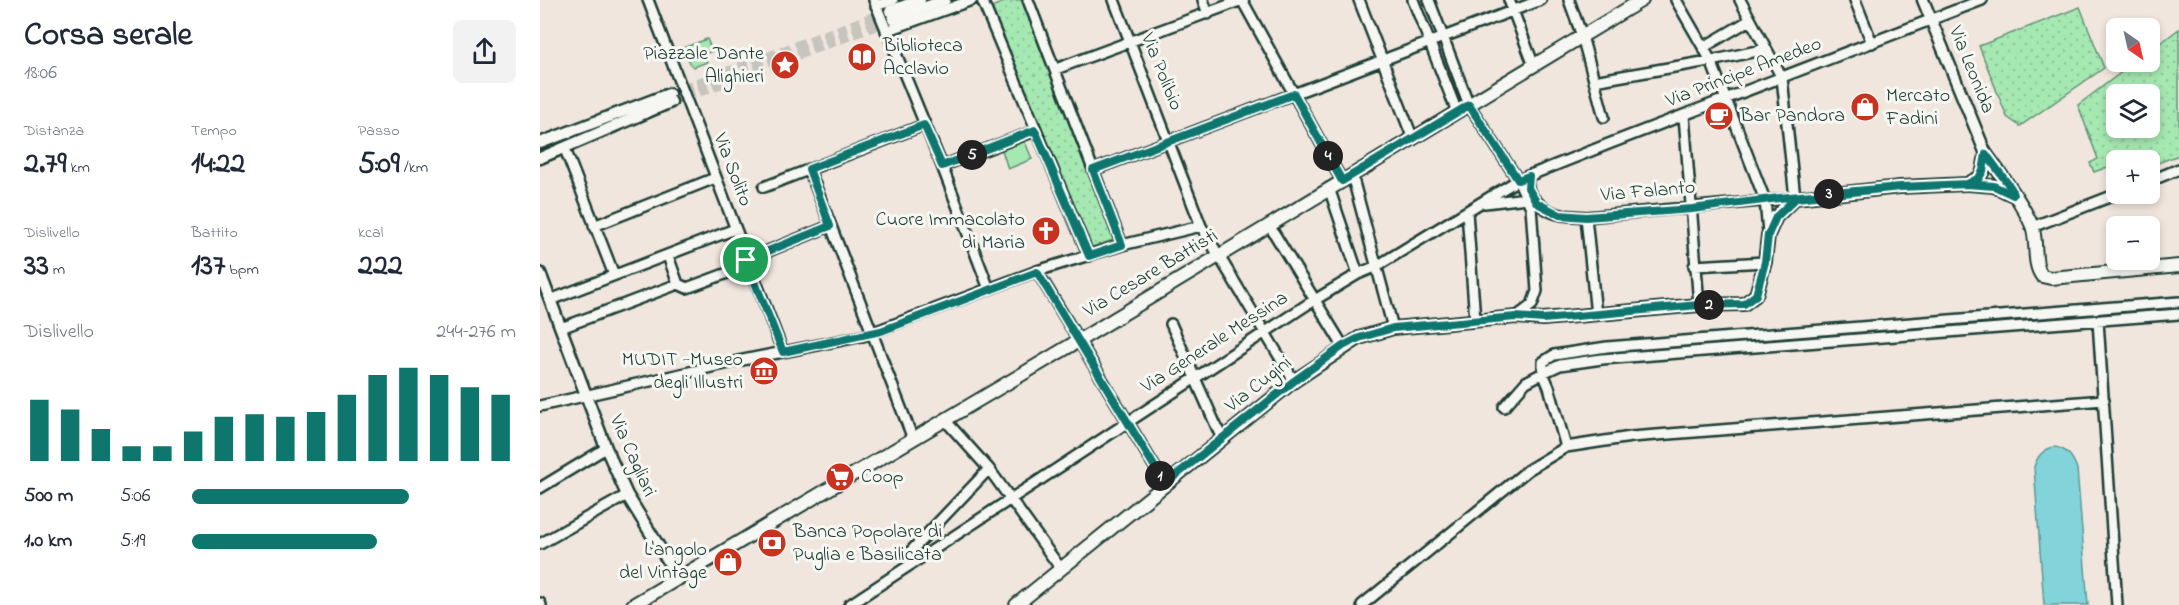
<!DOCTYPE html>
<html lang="it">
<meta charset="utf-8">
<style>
:root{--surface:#fff;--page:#f2f2f3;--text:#1f2937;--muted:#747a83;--accent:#0f766e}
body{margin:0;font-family:"Indie Flower",sans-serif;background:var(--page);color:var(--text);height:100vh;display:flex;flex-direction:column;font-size:22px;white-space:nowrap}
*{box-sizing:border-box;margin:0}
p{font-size:20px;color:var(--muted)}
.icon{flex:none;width:33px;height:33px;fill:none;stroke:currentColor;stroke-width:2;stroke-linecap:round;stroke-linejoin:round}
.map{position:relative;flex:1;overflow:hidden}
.panel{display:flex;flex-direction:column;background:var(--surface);width:540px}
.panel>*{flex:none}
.needle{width:39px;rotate:146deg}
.buttons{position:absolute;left:1566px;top:18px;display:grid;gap:12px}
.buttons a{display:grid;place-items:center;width:54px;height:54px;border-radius:9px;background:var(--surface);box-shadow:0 3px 9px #0003;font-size:30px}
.pin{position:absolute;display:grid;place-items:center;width:51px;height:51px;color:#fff;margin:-26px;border:3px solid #fff;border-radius:50%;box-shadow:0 2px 6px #0007}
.km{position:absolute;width:30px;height:30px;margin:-15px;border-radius:50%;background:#222;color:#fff;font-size:16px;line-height:30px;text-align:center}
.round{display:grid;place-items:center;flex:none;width:63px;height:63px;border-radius:9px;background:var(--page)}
.head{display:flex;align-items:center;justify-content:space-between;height:102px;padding:0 24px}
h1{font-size:33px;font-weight:700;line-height:45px}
.metrics{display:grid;grid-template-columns:repeat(3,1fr);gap:9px;height:102px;padding:6px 24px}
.metrics div{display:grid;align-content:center}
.metrics b{font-size:30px;font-weight:700}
.metrics small{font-size:16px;font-weight:400}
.metrics p{font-size:16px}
.chart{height:168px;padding:12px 24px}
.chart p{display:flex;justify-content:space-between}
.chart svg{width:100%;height:108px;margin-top:6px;stroke:var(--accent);stroke-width:6}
ul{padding:0 24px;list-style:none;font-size:20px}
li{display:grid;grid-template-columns:96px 72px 1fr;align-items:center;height:45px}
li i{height:15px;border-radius:8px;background:var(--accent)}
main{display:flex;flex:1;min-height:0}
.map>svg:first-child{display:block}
</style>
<main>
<section class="panel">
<div class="head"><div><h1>Corsa serale</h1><p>18:06</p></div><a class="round"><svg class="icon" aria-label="share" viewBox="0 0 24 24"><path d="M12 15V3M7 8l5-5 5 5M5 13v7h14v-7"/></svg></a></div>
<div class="metrics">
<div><p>Distanza</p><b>2.79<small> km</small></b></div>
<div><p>Tempo</p><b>14:22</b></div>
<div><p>Passo</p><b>5:09<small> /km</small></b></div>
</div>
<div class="metrics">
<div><p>Dislivello</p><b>33<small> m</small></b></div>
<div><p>Battito</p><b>137<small> bpm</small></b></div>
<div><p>kcal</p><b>222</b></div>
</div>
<div class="chart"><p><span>Dislivello</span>244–276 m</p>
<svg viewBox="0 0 160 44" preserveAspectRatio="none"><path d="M5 44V19M15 44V23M25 44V31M35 44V38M45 44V38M55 44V32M65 44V26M75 44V25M85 44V26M95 44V24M105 44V17M115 44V9M125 44V6M135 44V9M145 44V14M155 44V17"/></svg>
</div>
<ul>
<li><b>500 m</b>5:06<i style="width:67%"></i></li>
<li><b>1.0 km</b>5:19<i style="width:57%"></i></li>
</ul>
</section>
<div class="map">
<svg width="1639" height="605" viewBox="0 0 1639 605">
<defs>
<pattern id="grass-tufts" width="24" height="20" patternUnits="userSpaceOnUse" patternTransform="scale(1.5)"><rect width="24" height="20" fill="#a6e8b2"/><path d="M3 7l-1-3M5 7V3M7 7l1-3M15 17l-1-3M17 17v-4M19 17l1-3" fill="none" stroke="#8ec89a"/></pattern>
<pattern id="park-dots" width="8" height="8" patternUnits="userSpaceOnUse" patternTransform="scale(1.5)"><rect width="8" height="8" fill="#a6e8b2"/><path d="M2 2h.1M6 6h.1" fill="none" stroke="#8ec89a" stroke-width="1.8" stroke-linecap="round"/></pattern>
</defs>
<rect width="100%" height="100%" fill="#f0e6de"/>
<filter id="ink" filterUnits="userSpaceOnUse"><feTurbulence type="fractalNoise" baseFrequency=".0167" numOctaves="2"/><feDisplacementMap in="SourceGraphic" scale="12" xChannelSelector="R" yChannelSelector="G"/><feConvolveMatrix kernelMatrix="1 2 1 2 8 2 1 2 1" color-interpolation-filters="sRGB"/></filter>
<g filter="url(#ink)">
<!-- grass -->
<path fill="url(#grass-tufts)" stroke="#629273" stroke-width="1.5" d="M167,39L172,51L164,54L167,62L154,67L151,65L143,48Z"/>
<!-- park -->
<path fill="url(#park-dots)" stroke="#629273" stroke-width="1.5" fill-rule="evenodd" d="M469,0H482L576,239L549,248L449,8Z
M1540,7L1564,68L1480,126L1467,117L1439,46Z
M1639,29V155L1610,166V160H1576V164L1554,172L1550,163L1558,159L1538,105L1595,62H1610V51ZM1610,94V128H1576V94Z"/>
<!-- pitch -->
<path fill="#a6e8b2" stroke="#629273" stroke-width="1.5" d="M483,137L492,159L468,169L461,147Z"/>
<!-- water -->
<path fill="#83d4da" stroke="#5b9898" stroke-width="1.5" d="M1514,447C1526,448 1533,457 1537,469L1548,605H1504L1494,467C1497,457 1503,449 1514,447Z"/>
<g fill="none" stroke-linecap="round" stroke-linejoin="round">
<!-- tertiary-tunnel -->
<path stroke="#c6c4bc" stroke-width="10" stroke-dasharray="10 5" stroke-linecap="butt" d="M129,94L350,11
M131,102L353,19"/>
<!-- minor casing -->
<g stroke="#1f3d34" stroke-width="14">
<path id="minor" d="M108,0L243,352
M334,0L402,166L449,289
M442,0L549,256
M488,0L582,245
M574,0L661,226L754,381
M663,0L668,14
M819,0L873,139
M873,0L917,112
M889,0L929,105L978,180L991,207L997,291L992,305L976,317
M969,0L994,66
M1029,0L1042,36L1064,117
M1136,0L1171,61L1225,200L1228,232
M1315,0L1332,43
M336,6L353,0
M346,31L432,0
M1164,47L1210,20
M516,69L702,0L802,181
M1054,81L1180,59L1226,49
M1144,116L1159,305
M25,149L74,275
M402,166L495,131
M269,169L373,439
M553,170L1001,0
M812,175L853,328
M989,176C982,195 1005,212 1022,215C1029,216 1038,216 1046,217L1255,198L1242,78L1200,0
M1610,181L1639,169
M224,187L384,125
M789,188L818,274
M945,203L987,198
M927,212L935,320
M1046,217L1056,315
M729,225L803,346
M54,226L175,178
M1492,227L1577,194
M128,256L138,284
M206,260L290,226
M1154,266L1225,262
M497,271L625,484
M10,300L195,229
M1639,302L1067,347L1014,355L1003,362V373L1020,365L1062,359L1639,314
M1558,321L1577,605
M631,324L682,439
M21,328L138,284L147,288L209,265
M0,406L198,361L323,336L497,271L582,245L661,226
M964,407L986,382L1003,373L1009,387L1026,447
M405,420L449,469L521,569
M0,488L66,448
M0,544L87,495
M370,563L371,551L449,469
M0,603L1,605
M309,605L768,304L818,274L837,266L978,180L1071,143L1442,0
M822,605L988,470L1026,447L1091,437L1564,400"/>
</g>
<!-- tertiary casing -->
<g stroke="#1f3d34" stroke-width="15">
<path id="tertiary" d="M1383,0L1446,154
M350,11L380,0
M353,19L405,0
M0,143L129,94
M0,158L131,102
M0,273L66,448L87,495L139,579"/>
</g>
<!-- secondary casing -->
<g stroke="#1f3d34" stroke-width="16">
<path id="secondary" d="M1446,154C1461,175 1482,202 1492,226C1498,242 1492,263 1502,276L1511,278L1639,266
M1428,184L1454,186L1473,195
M93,605L538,341L1102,0
M476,605L754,381L819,338L853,328L976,317L1003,319L1159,305L1204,304L1216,295L1225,262L1228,235L1236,217L1255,198L1360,187L1427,184L1439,178L1443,171L1446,154"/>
</g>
<!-- minor -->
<use href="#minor" stroke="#f6f6f2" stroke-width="9"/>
<!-- tertiary -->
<use href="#tertiary" stroke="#f6f6f2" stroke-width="10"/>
<!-- secondary -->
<use href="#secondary" stroke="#f6f6f2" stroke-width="12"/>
</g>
</g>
<g fill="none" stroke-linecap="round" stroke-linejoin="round" filter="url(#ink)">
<!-- route casing -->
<g stroke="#fff" stroke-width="12">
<path id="route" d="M206,260L243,352L341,331L497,272L625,484L754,381L803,346L819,338L853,328L976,317L1003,319L1159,305L1204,304L1216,295L1225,262L1228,235L1236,217L1256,198L1360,187L1427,184L1454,186L1473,195L1471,188L1446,154L1443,171L1439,178L1427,184L1360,187L1239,198L1152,209L1046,217L1020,215L997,203L988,188L989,176L978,180L929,105L802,181L754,94L553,170L582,245L549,256L495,130L402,166L384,125L269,169L290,226L206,260"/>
</g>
<!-- route -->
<use href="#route" stroke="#0f766e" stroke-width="8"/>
</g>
<!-- icons -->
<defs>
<g id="library-disc" transform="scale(1.5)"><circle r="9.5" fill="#c8321e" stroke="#f6f6f2"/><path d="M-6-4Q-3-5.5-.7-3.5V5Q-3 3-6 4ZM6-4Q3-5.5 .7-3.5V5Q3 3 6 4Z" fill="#fff"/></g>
<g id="sight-disc" transform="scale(1.5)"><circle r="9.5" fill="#c8321e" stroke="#f6f6f2"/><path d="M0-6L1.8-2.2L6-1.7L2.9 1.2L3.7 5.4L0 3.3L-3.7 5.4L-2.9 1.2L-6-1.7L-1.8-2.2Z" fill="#fff"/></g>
<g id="shop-disc" transform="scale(1.5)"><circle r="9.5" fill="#c8321e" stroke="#f6f6f2"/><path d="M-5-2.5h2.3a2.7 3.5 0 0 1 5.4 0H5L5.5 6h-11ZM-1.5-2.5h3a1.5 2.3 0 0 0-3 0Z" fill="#fff"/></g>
<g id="cafe-disc" transform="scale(1.5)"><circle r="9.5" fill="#c8321e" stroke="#f6f6f2"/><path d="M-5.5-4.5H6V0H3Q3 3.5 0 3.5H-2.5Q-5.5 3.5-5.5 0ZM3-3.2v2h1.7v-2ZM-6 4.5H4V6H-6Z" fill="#fff"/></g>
<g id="church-disc" transform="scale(1.5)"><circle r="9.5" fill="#c8321e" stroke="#f6f6f2"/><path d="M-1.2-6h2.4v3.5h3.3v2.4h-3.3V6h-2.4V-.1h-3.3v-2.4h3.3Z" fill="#fff"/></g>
<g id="museum-disc" transform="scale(1.5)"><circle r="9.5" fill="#c8321e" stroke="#f6f6f2"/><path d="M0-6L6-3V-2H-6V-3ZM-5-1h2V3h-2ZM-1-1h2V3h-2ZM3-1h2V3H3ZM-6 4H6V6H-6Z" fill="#fff"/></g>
<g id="supermarket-disc" transform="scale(1.5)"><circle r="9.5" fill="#c8321e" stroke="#f6f6f2"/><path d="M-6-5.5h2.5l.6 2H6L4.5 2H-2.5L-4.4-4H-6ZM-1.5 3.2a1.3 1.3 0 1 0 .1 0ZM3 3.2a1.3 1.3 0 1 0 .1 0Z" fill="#fff"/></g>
<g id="bank-disc" transform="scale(1.5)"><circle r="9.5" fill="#c8321e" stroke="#f6f6f2"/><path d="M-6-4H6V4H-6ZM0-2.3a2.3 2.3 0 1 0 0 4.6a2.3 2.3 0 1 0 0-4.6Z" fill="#fff"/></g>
</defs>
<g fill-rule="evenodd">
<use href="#library-disc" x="322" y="57"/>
<use href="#sight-disc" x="245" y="65"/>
<use href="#shop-disc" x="1325" y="107"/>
<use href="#cafe-disc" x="1179" y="116"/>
<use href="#church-disc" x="506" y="231"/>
<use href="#museum-disc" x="224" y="371"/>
<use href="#supermarket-disc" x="300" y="477"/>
<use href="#bank-disc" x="232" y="543"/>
<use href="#shop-disc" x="188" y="562"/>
</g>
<g text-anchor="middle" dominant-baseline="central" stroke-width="6" stroke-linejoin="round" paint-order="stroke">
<!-- poi labels -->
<g font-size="20" fill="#1f3d34" stroke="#f6f6f2" text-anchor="start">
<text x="343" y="46">Biblioteca<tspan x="343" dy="23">Acclavio</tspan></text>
<text x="224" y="54" text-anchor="end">Piazzale Dante<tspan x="224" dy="23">Alighieri</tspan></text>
<text x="1346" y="96">Mercato<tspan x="1346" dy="23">Fadini</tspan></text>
<text x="1200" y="116">Bar Pandora</text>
<text x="485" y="220" text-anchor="end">Cuore Immacolato<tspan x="485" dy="23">di Maria</tspan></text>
<text x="203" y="360" text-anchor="end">MUDIT -Museo<tspan x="203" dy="23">degli Illustri</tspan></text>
<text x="321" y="477">Coop</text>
<text x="253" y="532">Banca Popolare di<tspan x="253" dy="23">Puglia e Basilicata</tspan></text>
<text x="167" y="550" text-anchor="end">L'angolo<tspan x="167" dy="23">del Vintage</tspan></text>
</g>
<!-- street labels -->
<g font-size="20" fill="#1f3d34" stroke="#f6f6f2">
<text transform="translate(1431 70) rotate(68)">Via Leonida</text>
<text transform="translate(621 72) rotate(68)">Via Polibio</text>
<text transform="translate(1204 73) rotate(-21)">Via Principe Amedeo</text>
<text transform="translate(192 170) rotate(69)">Via Solìto</text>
<text transform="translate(1108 192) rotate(-5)">Via Falanto</text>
<text transform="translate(611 274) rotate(-31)">Via Cesare Battisti</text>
<text transform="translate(675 343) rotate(-33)">Via Generale Messina</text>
<text transform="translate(719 385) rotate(-38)">Via Cugini</text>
<text transform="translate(92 456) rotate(66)">Via Cagliari</text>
</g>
</g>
</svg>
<div class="buttons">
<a><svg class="needle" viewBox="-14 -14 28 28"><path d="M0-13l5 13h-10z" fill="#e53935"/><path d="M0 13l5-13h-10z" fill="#747a83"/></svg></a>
<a><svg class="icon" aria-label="layers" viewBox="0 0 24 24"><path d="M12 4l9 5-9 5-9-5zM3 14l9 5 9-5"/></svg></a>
<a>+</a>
<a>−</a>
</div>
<div class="pin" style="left:206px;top:260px;background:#1e9e55"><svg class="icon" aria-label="arrive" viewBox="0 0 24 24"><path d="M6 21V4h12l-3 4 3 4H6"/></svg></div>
<b class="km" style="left:620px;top:476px">1</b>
<b class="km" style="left:1169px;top:305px">2</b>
<b class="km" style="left:1289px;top:194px">3</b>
<b class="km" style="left:788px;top:156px">4</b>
<b class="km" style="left:432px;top:155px">5</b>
</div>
</main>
